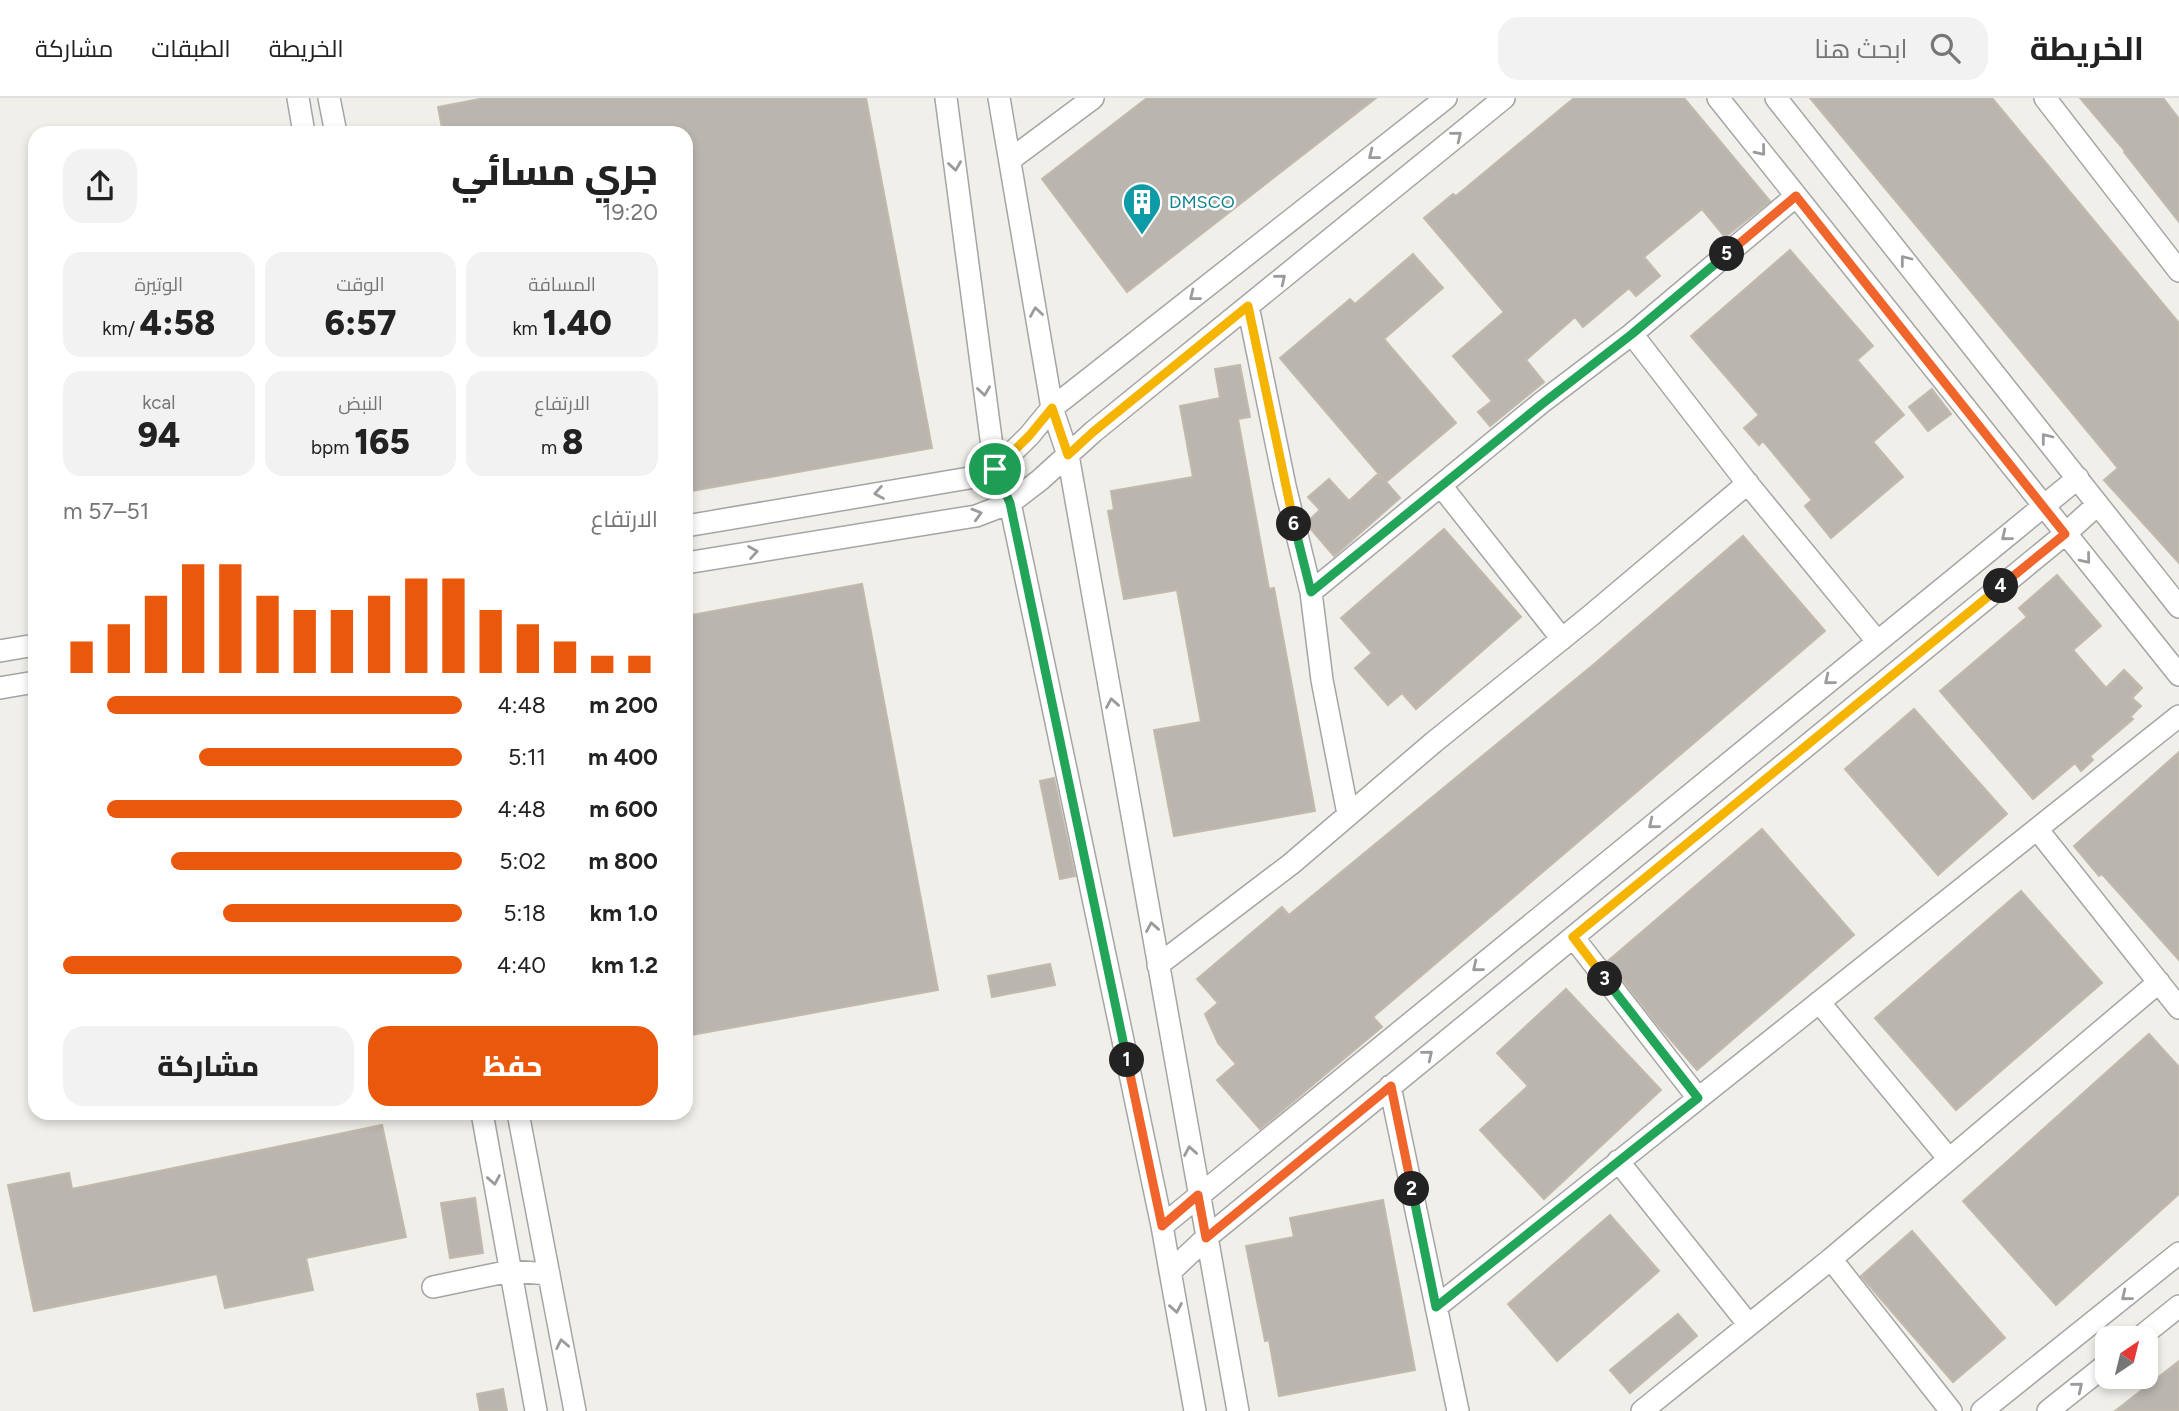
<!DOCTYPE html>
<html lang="ar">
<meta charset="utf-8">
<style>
:root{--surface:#fff;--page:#f2f2f2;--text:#222;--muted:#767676;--line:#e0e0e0;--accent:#ea580c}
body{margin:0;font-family:Figtree,Cairo,sans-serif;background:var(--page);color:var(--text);direction:rtl;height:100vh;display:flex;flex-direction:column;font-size:26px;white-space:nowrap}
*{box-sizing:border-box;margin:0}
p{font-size:23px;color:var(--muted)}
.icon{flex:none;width:38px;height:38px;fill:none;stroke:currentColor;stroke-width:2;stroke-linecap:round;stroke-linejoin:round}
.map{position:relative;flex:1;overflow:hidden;direction:ltr}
.details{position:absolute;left:28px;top:28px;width:665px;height:994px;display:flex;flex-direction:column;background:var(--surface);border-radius:21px;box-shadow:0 4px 10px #0003;direction:rtl}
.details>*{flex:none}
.needle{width:46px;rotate:35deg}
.buttons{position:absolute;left:2095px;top:1228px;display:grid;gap:14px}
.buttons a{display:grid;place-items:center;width:63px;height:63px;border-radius:14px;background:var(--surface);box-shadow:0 4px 10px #0003;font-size:35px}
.pin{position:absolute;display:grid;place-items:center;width:60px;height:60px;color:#fff;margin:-30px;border:4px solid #fff;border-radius:50%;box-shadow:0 2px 7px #0007}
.km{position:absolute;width:35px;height:35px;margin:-18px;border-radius:50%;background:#222;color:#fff;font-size:19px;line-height:35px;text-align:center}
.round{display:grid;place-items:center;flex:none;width:74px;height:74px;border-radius:21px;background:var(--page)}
.head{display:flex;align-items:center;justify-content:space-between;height:119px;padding:0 35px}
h1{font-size:38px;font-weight:800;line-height:52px}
.stats{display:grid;grid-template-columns:repeat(3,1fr);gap:10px;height:119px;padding:7px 35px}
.stats div{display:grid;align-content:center;border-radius:18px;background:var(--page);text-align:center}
.stats b{font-size:35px;font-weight:800}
.stats small{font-size:19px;font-weight:400}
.stats p{font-size:19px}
.chart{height:196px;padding:14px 35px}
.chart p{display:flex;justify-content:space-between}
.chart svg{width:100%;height:126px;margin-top:7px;stroke:var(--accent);stroke-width:6}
.button{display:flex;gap:14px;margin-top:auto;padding:14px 35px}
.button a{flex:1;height:80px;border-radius:21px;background:var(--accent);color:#fff;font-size:28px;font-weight:800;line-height:80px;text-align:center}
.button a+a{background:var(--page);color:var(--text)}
ul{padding:0 35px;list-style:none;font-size:23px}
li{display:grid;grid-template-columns:112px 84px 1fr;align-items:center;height:52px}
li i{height:18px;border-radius:9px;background:var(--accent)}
header{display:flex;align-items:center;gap:42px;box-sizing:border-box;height:98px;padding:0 35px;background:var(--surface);border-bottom:2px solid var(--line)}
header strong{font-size:33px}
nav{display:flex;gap:38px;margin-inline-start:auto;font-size:24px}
.search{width:490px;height:63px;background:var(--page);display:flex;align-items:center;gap:18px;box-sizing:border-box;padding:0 24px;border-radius:21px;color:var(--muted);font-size:26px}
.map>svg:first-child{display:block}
</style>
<header>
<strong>الخريطة</strong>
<div class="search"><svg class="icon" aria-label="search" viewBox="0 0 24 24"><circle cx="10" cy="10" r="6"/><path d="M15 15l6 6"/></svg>ابحث هنا</div>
<nav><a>الخريطة</a><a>الطبقات</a><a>مشاركة</a></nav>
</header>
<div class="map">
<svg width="2179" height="1313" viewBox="0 0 2179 1313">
<rect width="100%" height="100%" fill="#f1efe9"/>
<!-- building -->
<path fill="#bab6af" stroke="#c1b9ac" stroke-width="2" d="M485,0H866L932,350L686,394V35H443L438,9Z
M1147,0H1376L1127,194L1042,81Z
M1574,0H1684L1770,103L1725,139L1702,111L1644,159L1660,178L1636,198L1629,190L1583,229L1575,219L1526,262L1544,284L1490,328L1478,314L1492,303L1453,258L1504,214L1424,120L1453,96L1456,98Z
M1810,0H1992L2179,225V465L2104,382L2118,370Z
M2080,0H2163L2179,21V124L2124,54L2125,53Z
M1790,152L1873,248L1857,262L1904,317L1873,344L1903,379L1831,440L1805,408L1812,402L1763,343L1759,347L1744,330L1759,317L1691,238Z
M1413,156L1443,190L1384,241L1456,325L1386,384L1400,400L1334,458L1309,429L1307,424L1320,412L1308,399L1329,381L1349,403L1378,376L1384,382L1280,260L1350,201L1355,206Z
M1240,267L1250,319L1238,321L1269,491L1274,490L1315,713L1174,738L1154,632L1201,624L1177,492L1124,501L1108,413L1114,412L1111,393L1193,379L1180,308L1220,300L1215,271Z
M1932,291L1951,316L1928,333L1909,309Z
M1444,431L1521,519L1416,611L1402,595L1388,607L1355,570L1372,555L1341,520Z
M1743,438L1825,533L1373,919L1382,929L1260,1031L1217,982L1236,966L1218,945L1205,916L1218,905L1197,881L1282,809L1289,817L1593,567Z
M2057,477L2101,528L2073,552L2106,590L2124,572L2142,590L2132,600L2141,608L2130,619L2133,621L2090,658L2093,662L2081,673L2075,665L2033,701L1940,593L2027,519L2019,510Z
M862,486L938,892L686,938V518Z
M1914,611L2007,716L1938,777L1845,671Z
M2179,654V862L2102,776L2099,778L2074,748Z
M1054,680L1075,778L1060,781L1040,683Z
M1762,731L1854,837L1697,972L1658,927L1608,863Z
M2021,793L2102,885L1956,1012L1875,920Z
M1050,866L1055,887L992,899L988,878Z
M1566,891L1661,992L1544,1101L1480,1032L1528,988L1497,955Z
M2149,936L2179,969V1096L2056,1207L1963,1103Z
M382,1027L406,1139L306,1160L313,1192L225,1210L217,1176L34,1213L8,1087L69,1075L72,1091Z
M475,1100L483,1155L450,1160L441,1105Z
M1383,1102L1415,1272L1279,1298L1269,1242L1265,1243L1246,1148L1294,1139L1290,1120Z
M1610,1117L1659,1173L1557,1263L1508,1206Z
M1912,1133L2005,1240L1953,1284L1861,1178Z
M1678,1216L1697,1238L1630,1295L1610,1272Z
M2179,1263V1313H2115Z
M503,1291L507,1313H480L477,1296Z"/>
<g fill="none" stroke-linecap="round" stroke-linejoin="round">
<!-- street casing -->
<g stroke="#a5a5a5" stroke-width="24">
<path id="street" d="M298,0L304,35
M329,0L336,35
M946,0L995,371L1010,405L1162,1128L1195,1313
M999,0L1052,310L1068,357L1238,1313
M1718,0L2179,577
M1776,0L2179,509
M2045,0L2179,173
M1011,61L1093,0
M1248,208L1285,388L1311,494L1322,582L1348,716
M1632,236L1748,386L1877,543
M1442,389L1562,541
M686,428L975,379L995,371L1029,338L1052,310L1446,0
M686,465L976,418L1010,405L1040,382L1093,334L1504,0
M1311,494L1541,305L1632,236L1796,98
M0,553L35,547
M0,590L35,584
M2037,731L2179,910
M1573,839L1698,1000
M1158,867L1291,766L1434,644L1589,519L1748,385
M1819,904L1949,1061
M1390,988L1458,1313
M482,1015L536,1313
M518,1015L575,1313
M1618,1063L1749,1227
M1162,1128L2078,380
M1831,1161L1951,1313
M1170,1174L1206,1140L2065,436L2097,407
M433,1189L510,1173L549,1176
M1436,1209L2179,618
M2138,1241L2179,1208
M1642,1313L1831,1161L2159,884
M1982,1313L2179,1155
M2048,1313L2107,1266"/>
</g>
<!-- street -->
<use href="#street" stroke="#fff" stroke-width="21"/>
</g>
<!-- one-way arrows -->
<defs><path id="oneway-chevron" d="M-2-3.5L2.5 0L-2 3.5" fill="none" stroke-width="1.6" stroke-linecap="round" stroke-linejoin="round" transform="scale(1.75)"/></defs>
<g stroke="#9b9b9b">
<use href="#oneway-chevron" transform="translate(1457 38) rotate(-39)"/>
<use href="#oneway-chevron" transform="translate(1761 53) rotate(51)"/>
<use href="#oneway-chevron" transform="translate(1373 57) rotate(142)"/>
<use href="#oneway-chevron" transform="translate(955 68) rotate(82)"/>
<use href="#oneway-chevron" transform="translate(1905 162) rotate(-128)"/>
<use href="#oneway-chevron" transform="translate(1281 181) rotate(-39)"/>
<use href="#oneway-chevron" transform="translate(1194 198) rotate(142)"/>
<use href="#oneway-chevron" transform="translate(1036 214) rotate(-99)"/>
<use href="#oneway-chevron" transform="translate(984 293) rotate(82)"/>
<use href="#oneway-chevron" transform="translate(2046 340) rotate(-128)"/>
<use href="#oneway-chevron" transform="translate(879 395) rotate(170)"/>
<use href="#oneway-chevron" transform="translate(977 416) rotate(-16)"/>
<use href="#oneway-chevron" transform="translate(2006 438) rotate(141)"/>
<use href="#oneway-chevron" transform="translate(753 454) rotate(-9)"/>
<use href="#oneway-chevron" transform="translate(2086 461) rotate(51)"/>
<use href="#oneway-chevron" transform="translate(1829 582) rotate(141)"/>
<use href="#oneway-chevron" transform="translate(1112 605) rotate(-100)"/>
<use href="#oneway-chevron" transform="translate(1653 726) rotate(141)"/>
<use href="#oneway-chevron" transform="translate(1152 829) rotate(-100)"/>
<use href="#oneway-chevron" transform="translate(1477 869) rotate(141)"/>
<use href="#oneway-chevron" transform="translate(1428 957) rotate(-39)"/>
<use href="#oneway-chevron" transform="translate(1190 1053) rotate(-100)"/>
<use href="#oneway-chevron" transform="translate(494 1082) rotate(80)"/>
<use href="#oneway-chevron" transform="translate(2126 1198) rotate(141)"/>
<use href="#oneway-chevron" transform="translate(1176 1210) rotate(80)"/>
<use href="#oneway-chevron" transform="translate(562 1246) rotate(-101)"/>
<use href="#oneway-chevron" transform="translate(2078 1289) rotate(-39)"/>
</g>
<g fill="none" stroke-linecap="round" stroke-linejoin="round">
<!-- split-1 casing -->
<g stroke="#fff" stroke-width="14">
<path id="split-1" d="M995,371L1010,405L1127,962"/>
</g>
<!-- split-2 casing -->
<g stroke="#fff" stroke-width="14">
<path id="split-2" d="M1127,962L1162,1128L1198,1097L1206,1140L1391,988L1412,1091"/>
</g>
<!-- split-3 casing -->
<g stroke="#fff" stroke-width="14">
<path id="split-3" d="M1412,1091L1436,1209L1698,1000L1605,881"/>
</g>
<!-- split-4 casing -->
<g stroke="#fff" stroke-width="14">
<path id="split-4" d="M1605,881L1573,839L2001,488"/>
</g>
<!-- split-5 casing -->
<g stroke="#fff" stroke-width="14">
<path id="split-5" d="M1727,156L1796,98L2065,436L2001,488"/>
</g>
<!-- split-6 casing -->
<g stroke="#fff" stroke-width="14">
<path id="split-6" d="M1294,426L1311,494L1542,306L1632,236L1727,156"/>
</g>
<!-- split-7 casing -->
<g stroke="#fff" stroke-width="14">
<path id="split-7" d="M995,371L1029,338L1052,310L1068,357L1093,334L1248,208L1294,426"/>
</g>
<!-- split-1 -->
<use href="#split-1" stroke="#22a559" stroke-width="9"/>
<!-- split-2 -->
<use href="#split-2" stroke="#f0652b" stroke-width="9"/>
<!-- split-3 -->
<use href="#split-3" stroke="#22a559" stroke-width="9"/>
<!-- split-4 -->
<use href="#split-4" stroke="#f5b400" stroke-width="9"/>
<!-- split-5 -->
<use href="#split-5" stroke="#f0652b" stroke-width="9"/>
<!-- split-6 -->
<use href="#split-6" stroke="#22a559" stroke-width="9"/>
<!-- split-7 -->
<use href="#split-7" stroke="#f5b400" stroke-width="9"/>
</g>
<!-- icons -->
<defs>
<g id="building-pin" transform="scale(2.0125)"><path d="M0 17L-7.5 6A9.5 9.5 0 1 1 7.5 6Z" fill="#0f9aa8" stroke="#fff"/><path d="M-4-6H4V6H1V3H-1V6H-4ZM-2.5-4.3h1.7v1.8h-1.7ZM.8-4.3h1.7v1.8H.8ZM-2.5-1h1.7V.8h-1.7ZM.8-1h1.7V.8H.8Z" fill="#fff"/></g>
</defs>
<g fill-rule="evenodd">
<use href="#building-pin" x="1142" y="104"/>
</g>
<g text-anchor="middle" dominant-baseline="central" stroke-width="5" stroke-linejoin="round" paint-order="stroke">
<!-- culture labels -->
<g font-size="18" fill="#0d838f" stroke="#fff" text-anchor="start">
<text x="1169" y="104">DMSCO</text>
</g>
</g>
</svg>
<div class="buttons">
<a><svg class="needle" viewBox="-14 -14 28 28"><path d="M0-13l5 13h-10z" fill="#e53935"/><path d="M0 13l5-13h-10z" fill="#767676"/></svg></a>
</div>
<div class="pin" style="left:995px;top:371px;background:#1e9e55"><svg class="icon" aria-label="arrive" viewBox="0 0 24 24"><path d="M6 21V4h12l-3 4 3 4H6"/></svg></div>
<b class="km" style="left:1127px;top:962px">1</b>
<b class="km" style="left:1412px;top:1091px">2</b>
<b class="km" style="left:1605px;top:881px">3</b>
<b class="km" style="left:2001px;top:488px">4</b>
<b class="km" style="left:1727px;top:156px">5</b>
<b class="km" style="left:1294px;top:426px">6</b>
<section class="details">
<div class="head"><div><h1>جري مسائي</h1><p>19:20</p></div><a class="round"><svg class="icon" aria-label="share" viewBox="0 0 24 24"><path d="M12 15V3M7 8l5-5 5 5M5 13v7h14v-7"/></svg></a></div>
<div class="stats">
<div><p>المسافة</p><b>1.40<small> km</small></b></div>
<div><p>الوقت</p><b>6:57</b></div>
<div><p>الوتيرة</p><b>4:58<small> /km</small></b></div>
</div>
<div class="stats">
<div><p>الارتفاع</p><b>8<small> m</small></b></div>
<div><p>النبض</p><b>165<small> bpm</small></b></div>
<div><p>kcal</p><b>94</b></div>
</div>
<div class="chart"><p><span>الارتفاع</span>51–57 m</p>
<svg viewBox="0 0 160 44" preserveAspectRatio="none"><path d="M5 44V33M15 44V27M25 44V17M35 44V6M45 44V6M55 44V17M65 44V22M75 44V22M85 44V17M95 44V11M105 44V11M115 44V22M125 44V27M135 44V33M145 44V38M155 44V38"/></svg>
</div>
<ul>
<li><b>200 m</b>4:48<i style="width:89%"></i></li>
<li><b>400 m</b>5:11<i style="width:66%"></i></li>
<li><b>600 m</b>4:48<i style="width:89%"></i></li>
<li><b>800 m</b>5:02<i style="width:73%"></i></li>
<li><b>1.0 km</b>5:18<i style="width:60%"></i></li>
<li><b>1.2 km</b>4:40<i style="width:100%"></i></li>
</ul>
<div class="button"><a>حفظ</a><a>مشاركة</a></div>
</section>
</div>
